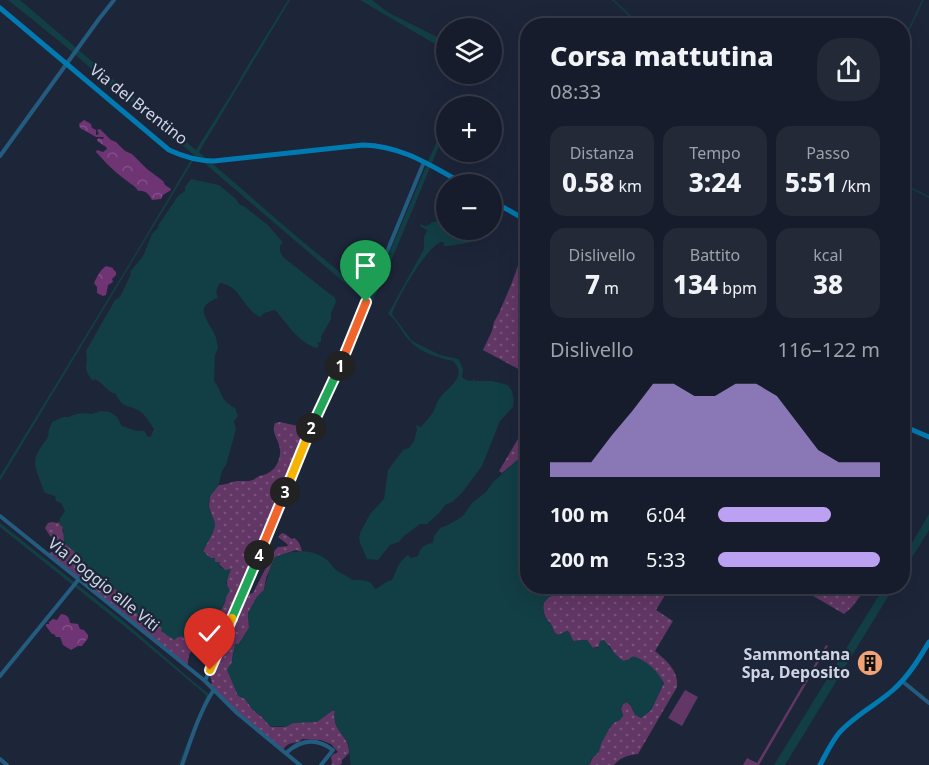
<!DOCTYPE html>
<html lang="it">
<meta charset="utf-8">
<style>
:root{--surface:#161c2b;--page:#232937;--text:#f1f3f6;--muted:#9ea1a9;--line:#353a47;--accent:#bca0f2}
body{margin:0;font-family:"Noto Sans",sans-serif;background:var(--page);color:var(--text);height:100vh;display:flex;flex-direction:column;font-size:22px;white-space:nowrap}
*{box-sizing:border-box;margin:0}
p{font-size:20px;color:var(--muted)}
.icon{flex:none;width:33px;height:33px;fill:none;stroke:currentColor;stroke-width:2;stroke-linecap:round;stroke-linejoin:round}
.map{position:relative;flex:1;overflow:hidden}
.sheet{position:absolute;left:520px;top:18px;width:390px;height:576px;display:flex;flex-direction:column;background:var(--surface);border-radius:24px;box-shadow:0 6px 24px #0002,0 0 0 2px var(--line)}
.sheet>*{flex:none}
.controls{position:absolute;left:436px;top:18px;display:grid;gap:12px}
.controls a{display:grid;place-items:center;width:66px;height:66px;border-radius:50%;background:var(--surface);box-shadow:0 6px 24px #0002,0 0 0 2px var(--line);font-size:30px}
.pin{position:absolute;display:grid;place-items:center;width:51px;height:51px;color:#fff;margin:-62px -26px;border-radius:50% 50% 50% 0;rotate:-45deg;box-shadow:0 0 6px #0007}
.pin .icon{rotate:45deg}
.km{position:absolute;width:30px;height:30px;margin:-15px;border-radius:50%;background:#222;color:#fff;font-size:16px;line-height:30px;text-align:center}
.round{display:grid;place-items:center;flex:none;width:63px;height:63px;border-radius:24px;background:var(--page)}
.summary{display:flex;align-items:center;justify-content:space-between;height:102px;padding:0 30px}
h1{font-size:27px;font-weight:800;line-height:45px}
.figures{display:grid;grid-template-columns:repeat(3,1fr);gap:9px;height:102px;padding:6px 30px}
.figures div{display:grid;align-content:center;border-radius:15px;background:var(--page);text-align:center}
.figures b{font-size:26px;font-weight:800}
.figures small{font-size:16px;font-weight:400}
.figures p{font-size:16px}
.chart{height:168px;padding:12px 30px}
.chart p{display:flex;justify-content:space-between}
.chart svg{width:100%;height:108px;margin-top:6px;fill:var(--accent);opacity:.7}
ul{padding:0 30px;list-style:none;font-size:20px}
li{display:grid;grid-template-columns:96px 72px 1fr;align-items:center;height:45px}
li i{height:15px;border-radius:8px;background:var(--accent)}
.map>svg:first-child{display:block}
</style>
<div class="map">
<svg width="929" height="765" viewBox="0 0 929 765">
<defs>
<pattern id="grass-dots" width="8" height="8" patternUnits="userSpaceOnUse" patternTransform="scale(1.5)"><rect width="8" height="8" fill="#623765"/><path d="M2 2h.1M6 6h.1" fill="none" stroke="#77537b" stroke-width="1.8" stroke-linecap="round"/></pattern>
<pattern id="forest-crowns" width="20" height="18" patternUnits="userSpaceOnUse" patternTransform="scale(1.5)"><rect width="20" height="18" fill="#6f3474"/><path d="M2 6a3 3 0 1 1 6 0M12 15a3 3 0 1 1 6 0" fill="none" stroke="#825088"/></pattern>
</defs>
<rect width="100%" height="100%" fill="#1d2539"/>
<!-- grass -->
<path fill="url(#grass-dots)" d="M528,251V373L524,372L483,350L492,331L494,322L499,313L511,285L522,255Z
M280,422L311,429L271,527L274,528L255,570V577L249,594L253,593L275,550L278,547L288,546L287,544L278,537L282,533C287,534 288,537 292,539L294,538C299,541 301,546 302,552L296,550L275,557L266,578L264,590L257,597L248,613L249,628L233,653L232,662L245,699L253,710L262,717L271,727H285L293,723L300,722L332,710L335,711C332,732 350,736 349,753L342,760V763L340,765H331L332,763L331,758L332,755L338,752L331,744L321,740L302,739L299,742C291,743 287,743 283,750L237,713L210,686L212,683L208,669L213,652L209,647L203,644C190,650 188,652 188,667L48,554L51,552H62L57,540L50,536L45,528L48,523L52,522L58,523L59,521L60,525L63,527L62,531L83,565L93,572L92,577L117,590L130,603L139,616L149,620L178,637L182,636L185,639C188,638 191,638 194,637C202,633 222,611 225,602C227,596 226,589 227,583C227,578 228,579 227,574C224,565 209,559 203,551L213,532V519L209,507L210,494L219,485C226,485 230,482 237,481C240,481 243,481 246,481C252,481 255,479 259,476C262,475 265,475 268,473C276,470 281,458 280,450C279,438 271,435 275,423Z
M528,422V453L522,456L502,473L499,471Z
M570,587H670L656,610L673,621L655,651C666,660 679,671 677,687L638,754C628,755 621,757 614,765H589C596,753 602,737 612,725C615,721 619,720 623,716L621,709L623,704L627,702L631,706L633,711L641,718L651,710L664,683L628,660L623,661C617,657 613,652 609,645L592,648L587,640L573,641L569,632L567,631L558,635L555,633C555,633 551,625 551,624C548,620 547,621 545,616C537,594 558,597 570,587Z
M798,587H867L852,607L844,614Z"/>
<!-- forest -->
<path fill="url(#forest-crowns)" d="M84,120L91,124L92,128L96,130V135L99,134L97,130L100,129L111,140L116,142L125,151L132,154L147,169L163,181L165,185L171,189V190L163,195L161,199L152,200C149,194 145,190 138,191C137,188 134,186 131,184C120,176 107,165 98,154L96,152L97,150L103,152L107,149L106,147L97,141L98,138L103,139L104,137H96L80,128L79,124Z
M106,266L113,268V269L116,272V275L112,279L113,282L108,285L106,295L103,296L97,293V287L94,283C97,277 100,270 106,266Z
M61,614C68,615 69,617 70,623L78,624L80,629L84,630L88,635V638L82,646H78L71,650L63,645L60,637H56L54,634H52L46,626V624H49V622L53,619L57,620Z"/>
<!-- garden -->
<path fill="#623765" d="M826,645L828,646L759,765H743L747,758L757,763Z
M685,690L698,697L682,726L668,718Z"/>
<!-- water -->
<path fill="#123e45" d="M8,0H20L196,150L238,83L242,75L288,0H290L199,152L296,236L370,297L371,296L447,117V127L389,266L372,302L361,297L196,156L0,481V476L131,261L194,155L88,66C63,43 35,22 8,0Z
M360,0H372L389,13L447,42V51Z
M191,179L219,185L236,199L239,204L245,207L269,226L283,243L280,245V251L283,257L335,298L336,302L331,313V319L321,337V342L317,343L319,345L317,348C297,342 288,324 275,310L264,313L260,317C256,315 252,312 249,308C239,297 237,286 220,283C217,288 215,292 218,298C197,306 203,314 212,329C216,335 217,342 218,348L215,355L214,381C224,394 218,398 235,408L238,416L234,421L236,429L226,465C221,471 221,476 219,483C216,493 207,493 209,508C210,515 215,518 215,525C215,531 206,544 203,551L210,558H215V562H220L219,566L225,570L231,569L226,583L230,591C226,595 226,599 224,604C219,616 201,633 190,640L185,639L182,636L178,637L174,640L161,631L162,628L159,626L155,627L149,620C139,620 135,610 130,603L127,604L121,600V597L117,593V590L92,577L93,572L83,565L75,552L64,543L63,527L60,525V518L65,511L61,503L56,501L55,496L48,494L44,492C42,485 35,469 35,463C35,453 43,444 48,437L49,429L52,422L63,417H69L73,415L82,413L92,414L101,411L110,412L117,417L122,426L137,431H144L148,437L151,436L154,429C152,426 146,416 142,413C132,404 122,410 116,394C107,392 103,382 94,379L93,381C81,367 89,366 86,351L115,300L120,297L131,274L130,272L143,256L152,234L158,228L159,224L178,196L185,191V187Z
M447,220V230C461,230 455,233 461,241H469L468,243L447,246H444V243L441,242C425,249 398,297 392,314L412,341L440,355L458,359L461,364L463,370L462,377L466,380L473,381V378L475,381H492L508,385L512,391L514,400L513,407L500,421L482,466L462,493L452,502L445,505L440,512L427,524H420L404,536L399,542L390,545L378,560L367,559L360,543L359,537L361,531L370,514L384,499L388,470L403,450L409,448L414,441L417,430L416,425L421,427C425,422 430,417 433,412C436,408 436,403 439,399C447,387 469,377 453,361C439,358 419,352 409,340C401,332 397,319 388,314L424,249V237L427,230L420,226V224L425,226L429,225L432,222Z
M528,453V586L570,587C558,597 537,593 545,616C547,621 548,620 551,624C551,625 555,633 555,633L558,635L567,631L569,632L573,641L587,640L593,648H598L600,641L604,640L613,652L623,661L628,660L633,656C647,661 657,670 664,683L651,710L641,718L635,715L631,706L627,702L623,704L621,709L623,716L619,721L614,722L608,731L601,744L599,752L592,758L589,765H351C349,758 350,751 348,744C343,730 332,731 335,711H332L317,722L293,723L285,727L280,726L271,727L262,717L253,710L245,699L238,696L227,670L232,662L235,644H239L249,628L248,613L257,597L264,590L270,568L275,557C292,550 310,548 326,559C330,562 332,567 336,570C341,574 347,575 352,580C362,580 371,579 375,589C381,587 385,581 392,580C397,569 398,562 408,555L411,558L418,556C420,547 425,544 433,543L434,536L440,528L448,525L463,516L472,503L486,492L493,482L522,456Z
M929,514V530L903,572V553L905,554L906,553Z
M0,523L122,620L195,683L209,694L179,765H178L206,697V695L134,634L0,527Z
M884,587H894L785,765H774Z"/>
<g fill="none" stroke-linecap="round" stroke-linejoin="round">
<!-- stream -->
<path stroke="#123e45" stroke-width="1.5" d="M613,0L641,26
M903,42L923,0
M903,184L929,197"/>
<!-- street -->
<path stroke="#235c7f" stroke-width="4" d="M0,156L99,19L114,0
M0,516L205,681L237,713L300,765
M0,676L79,579
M205,681L313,424L346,351L424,162
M902,681L929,703
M286,753C301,739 317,738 333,750L321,765
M0,759L7,765
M182,765C191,740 199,713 213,691"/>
<!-- secondary -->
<path stroke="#007ab1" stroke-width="5" d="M0,8L169,150C184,157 197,161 214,161L363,145C403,146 431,166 464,184
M492,201L528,221
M903,426L929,437
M820,765C826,754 831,743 839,733C854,716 876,705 893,690C908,677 919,659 929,642"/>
</g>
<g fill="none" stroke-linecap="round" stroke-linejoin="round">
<!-- split-1 casing -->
<g stroke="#fff" stroke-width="12">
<path id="split-1" d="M340,366L366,302"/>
</g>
<!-- split-2 casing -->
<g stroke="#fff" stroke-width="12">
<path id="split-2" d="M311,428L340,366"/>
</g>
<!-- split-3 casing -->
<g stroke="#fff" stroke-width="12">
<path id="split-3" d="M285,492L311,428"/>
</g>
<!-- split-4 casing -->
<g stroke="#fff" stroke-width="12">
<path id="split-4" d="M259,555L285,492"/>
</g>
<!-- split-5 casing -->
<g stroke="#fff" stroke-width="12">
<path id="split-5" d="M232,618L259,555"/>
</g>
<!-- split-6 casing -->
<g stroke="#fff" stroke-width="12">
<path id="split-6" d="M210,670L232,618"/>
</g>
<!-- split-1 -->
<use href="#split-1" stroke="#f0652b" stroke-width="8"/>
<!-- split-2 -->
<use href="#split-2" stroke="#22a559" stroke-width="8"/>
<!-- split-3 -->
<use href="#split-3" stroke="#f5b400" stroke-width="8"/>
<!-- split-4 -->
<use href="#split-4" stroke="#f0652b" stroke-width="8"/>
<!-- split-5 -->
<use href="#split-5" stroke="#22a559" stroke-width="8"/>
<!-- split-6 -->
<use href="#split-6" stroke="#f5b400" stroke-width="8"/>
</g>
<!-- icons -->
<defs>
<g id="building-disc" transform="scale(1.35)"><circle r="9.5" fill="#efa377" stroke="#1d2539"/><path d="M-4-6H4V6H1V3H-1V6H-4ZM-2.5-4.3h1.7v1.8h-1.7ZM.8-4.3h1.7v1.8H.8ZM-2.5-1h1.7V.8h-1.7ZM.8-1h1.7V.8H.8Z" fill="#111"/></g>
</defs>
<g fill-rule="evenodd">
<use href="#building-disc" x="870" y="663"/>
</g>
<g text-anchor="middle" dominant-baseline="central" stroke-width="4.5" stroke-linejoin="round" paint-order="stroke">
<!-- street labels -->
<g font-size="16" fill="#cfd5e2" stroke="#1d2539">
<text transform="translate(139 104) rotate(38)">Via del Brentino</text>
<text transform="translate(104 584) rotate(39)">Via Poggio alle Viti</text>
</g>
<!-- poi labels -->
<g font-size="16" font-weight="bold" fill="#cfd5e2" stroke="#1d2539" text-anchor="end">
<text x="850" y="654">Sammontana<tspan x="850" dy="18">Spa, Deposito</tspan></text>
</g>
</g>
</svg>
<div class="controls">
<a><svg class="icon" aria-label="layers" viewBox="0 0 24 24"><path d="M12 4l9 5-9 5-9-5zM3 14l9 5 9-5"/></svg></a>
<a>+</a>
<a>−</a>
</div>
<div class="pin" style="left:366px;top:302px;background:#1e9e55"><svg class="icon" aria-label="arrive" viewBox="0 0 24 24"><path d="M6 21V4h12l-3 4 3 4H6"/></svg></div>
<div class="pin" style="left:210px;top:670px;background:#d93025"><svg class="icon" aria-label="check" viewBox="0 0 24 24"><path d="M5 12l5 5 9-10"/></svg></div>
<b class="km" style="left:340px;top:366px">1</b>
<b class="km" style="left:311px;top:428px">2</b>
<b class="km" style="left:285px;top:492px">3</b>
<b class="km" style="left:259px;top:555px">4</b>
<section class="sheet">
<div class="summary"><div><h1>Corsa mattutina</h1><p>08:33</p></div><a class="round"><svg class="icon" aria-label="share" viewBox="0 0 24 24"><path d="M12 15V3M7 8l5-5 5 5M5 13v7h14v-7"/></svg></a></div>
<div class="figures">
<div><p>Distanza</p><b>0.58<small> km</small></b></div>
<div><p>Tempo</p><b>3:24</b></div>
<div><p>Passo</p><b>5:51<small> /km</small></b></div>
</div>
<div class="figures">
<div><p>Dislivello</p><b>7<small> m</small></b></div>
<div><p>Battito</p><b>134<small> bpm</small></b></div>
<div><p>kcal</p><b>38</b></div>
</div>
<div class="chart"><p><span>Dislivello</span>116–122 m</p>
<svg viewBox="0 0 160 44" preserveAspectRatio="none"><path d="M0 44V38L10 38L20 38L30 27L40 17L50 6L60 6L70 11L80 11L90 6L100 6L110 11L120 22L130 33L140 38L150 38L160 38V44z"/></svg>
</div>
<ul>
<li><b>100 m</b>6:04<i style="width:70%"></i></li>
<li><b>200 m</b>5:33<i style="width:100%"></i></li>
</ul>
</section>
</div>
